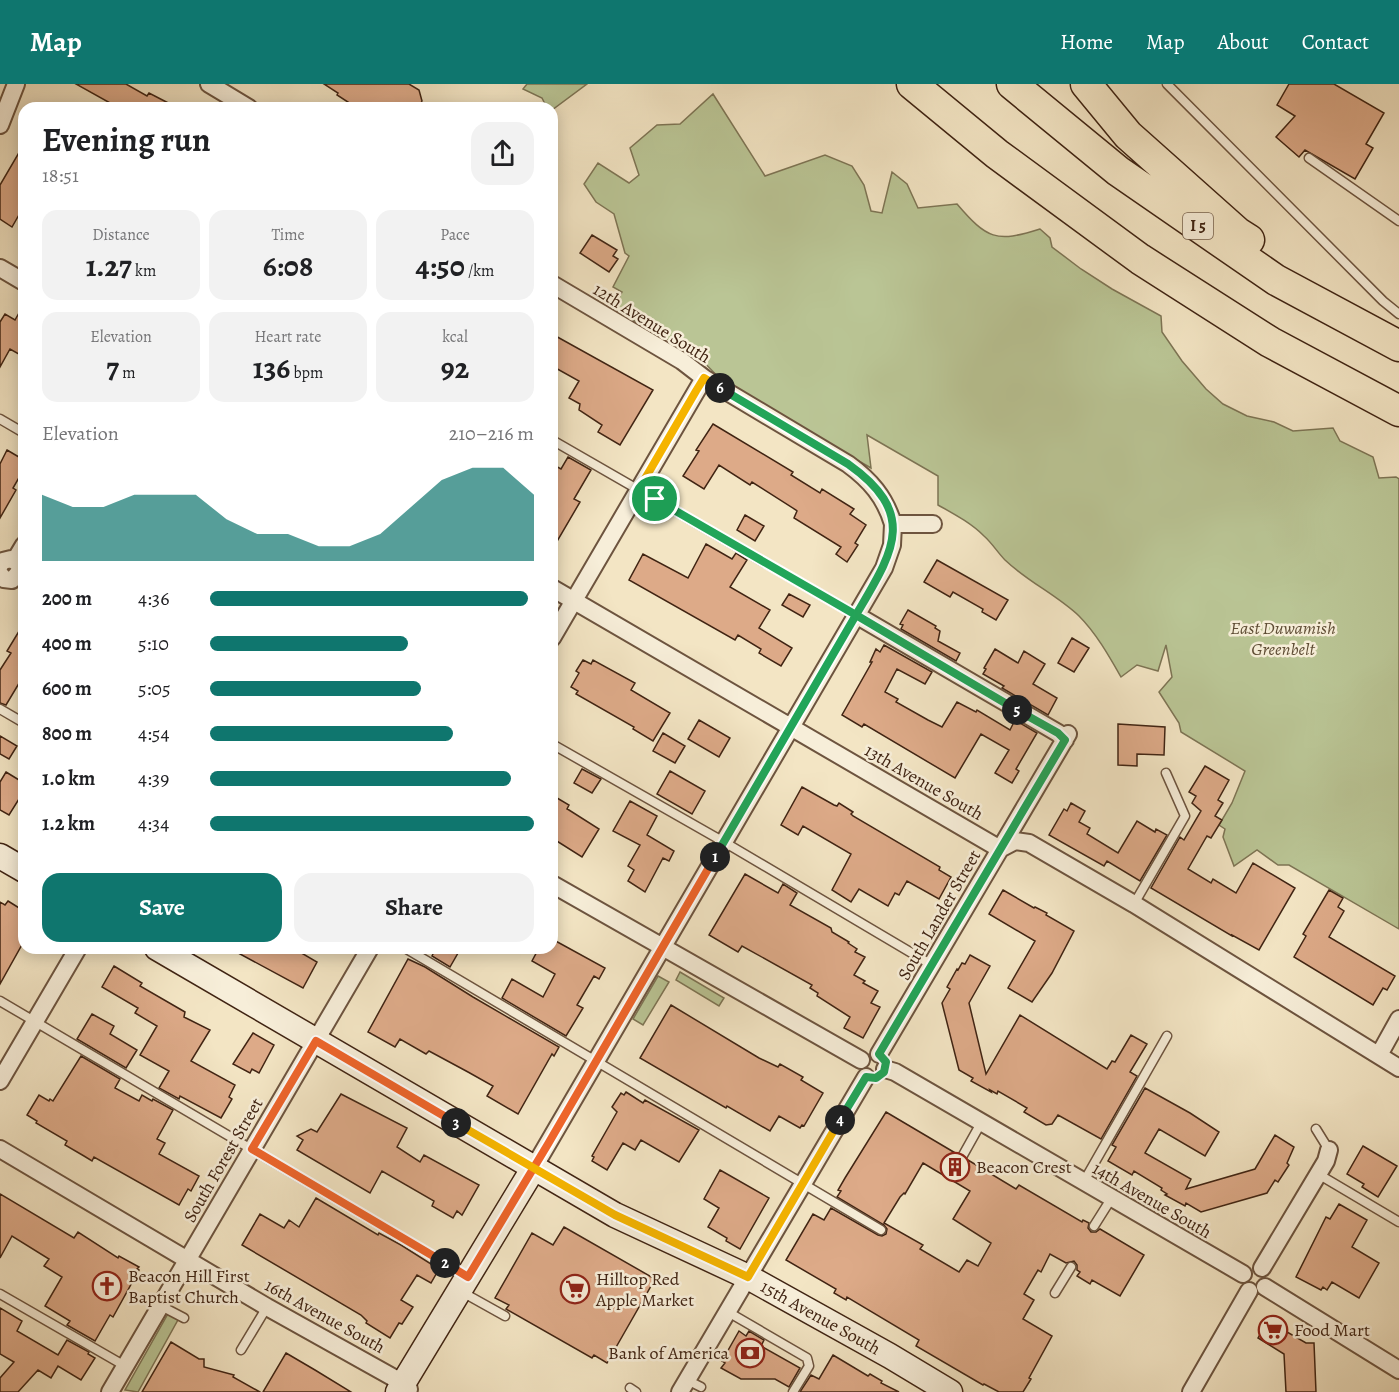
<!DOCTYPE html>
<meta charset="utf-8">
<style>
:root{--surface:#fff;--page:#f2f2f2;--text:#202124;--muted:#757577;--accent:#0f766e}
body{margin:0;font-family:Alegreya,serif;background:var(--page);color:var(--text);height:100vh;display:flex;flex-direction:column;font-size:22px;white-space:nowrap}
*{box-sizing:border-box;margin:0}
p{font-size:20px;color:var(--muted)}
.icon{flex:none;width:33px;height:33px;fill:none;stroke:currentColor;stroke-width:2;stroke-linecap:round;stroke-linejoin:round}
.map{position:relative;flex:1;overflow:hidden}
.drawer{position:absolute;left:18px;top:18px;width:540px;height:852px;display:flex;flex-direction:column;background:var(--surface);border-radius:18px;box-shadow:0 3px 15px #0003}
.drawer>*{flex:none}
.pin{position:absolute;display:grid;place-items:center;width:51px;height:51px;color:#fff;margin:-26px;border:3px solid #fff;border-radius:50%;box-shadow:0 2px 6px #0007}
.km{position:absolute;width:30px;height:30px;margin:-15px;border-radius:50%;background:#222;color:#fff;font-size:16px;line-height:30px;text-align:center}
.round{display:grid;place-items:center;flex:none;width:63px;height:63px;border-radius:18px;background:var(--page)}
.head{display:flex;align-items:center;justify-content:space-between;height:102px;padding:0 24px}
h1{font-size:33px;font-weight:700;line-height:45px}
.metrics{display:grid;grid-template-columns:repeat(3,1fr);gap:9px;height:102px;padding:6px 24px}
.metrics div{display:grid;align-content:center;border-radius:15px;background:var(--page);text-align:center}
.metrics b{font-size:30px;font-weight:700}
.metrics small{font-size:16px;font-weight:400}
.metrics p{font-size:16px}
.chart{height:168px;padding:12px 24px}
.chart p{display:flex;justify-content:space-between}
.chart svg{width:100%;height:108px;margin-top:6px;fill:var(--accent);opacity:.7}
.cta{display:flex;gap:12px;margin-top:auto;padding:12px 24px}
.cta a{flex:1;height:69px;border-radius:18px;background:var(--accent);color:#fff;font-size:24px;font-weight:700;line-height:69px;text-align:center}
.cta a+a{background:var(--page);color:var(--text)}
ul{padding:0 24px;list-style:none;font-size:20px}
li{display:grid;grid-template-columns:96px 72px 1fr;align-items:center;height:45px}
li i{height:15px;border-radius:8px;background:var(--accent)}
header{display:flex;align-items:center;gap:36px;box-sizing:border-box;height:84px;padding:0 30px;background:var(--accent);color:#fff}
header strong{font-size:28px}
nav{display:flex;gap:33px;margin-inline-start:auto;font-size:21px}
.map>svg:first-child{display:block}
</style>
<header>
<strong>Map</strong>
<nav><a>Home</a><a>Map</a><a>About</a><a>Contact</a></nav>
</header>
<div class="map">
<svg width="1399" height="1308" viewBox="0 0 1399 1308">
<rect width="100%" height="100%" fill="#f3e5c4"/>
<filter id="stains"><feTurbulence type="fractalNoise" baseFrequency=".00333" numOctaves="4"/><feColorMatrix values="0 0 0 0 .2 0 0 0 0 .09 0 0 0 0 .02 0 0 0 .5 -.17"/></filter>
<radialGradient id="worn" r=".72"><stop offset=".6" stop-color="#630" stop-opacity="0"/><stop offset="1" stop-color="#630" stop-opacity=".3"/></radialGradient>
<!-- green -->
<path fill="#bac595" stroke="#7d7454" stroke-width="1.5" d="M527,0H587L552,26V24H547L542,14L523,5Z
M713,10L765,92L825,71L852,82L864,101L871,127L882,129L892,88L907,100L918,124L957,120C987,155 996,159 1040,145L1050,154L1052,163L1081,185L1112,205L1161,232L1162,248L1182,277L1206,305L1223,320L1247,332L1274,338L1293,347L1333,344L1340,357L1373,373L1379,394L1396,393L1399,395V845L1289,781H1278L1257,766L1234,782L1223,753L1225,745L1219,741L1232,719L1245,687L1181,648L1179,639L1159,608L1172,593L1166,561L1158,587L1137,581L1121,593C1109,572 1096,549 1079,532C1057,511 1028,498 1005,476C998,469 992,459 984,452C971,439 954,430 938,421V392L867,351L871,384L725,300L698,272L613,225L622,208L613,203L629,172L625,169L614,130L596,118L584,100L598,79L629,99L639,91L630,64L657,41L680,40Z
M680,888L724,914L719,922L676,896Z
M658,892L669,898L643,941L633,935Z
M169,1228L179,1234L138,1308L125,1306Z"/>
<!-- building -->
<path fill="#da8" stroke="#402413" stroke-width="1.5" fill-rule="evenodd" d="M76,0H126L147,12L149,9L178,24H119Z
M324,0H409L419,6L422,17L418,24H357L337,11L338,9Z
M1289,0H1334L1384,29L1366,60L1373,64L1355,95L1305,66L1299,73L1276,53L1295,32L1277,21Z
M24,60V122L12,143L0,135V101Z
M592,151L617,166L613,172L618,175L609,188L580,169Z
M24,220V273L10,265L0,283V238L5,230L15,236Z
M552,250L653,306L620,361L598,348L602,341L579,326L580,320L569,314L579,297L552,282Z
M713,340L793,388L791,391L820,409L822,405L854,425L850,430L866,441L855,459L858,461L847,478L836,470L841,463L794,434L797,427L796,426L752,398L750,401L719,381L704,405L683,392L699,367L696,366Z
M7,366L24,376V385L13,404L16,406L0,434V380Z
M568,373L591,386L574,415L580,418L552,466V380L561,385Z
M745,431L764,442L755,457L737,446Z
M706,460L732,475L736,469L747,476L730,503L770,526L759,544L792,564L781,582L759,569L761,565L738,551L735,556L629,496L643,470L688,494Z
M937,476L1008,516L996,536L982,528L983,525L953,508L950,513L924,498Z
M789,510L810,521L803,533L782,521Z
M908,526L936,542L935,544L940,547L938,557L960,569L956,577L901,545L903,541L900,540Z
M24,539V591L6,621L0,619V586L11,569L7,567Z
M1072,554L1089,564L1074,588L1058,579Z
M884,561L932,588L925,600L897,585L885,608L898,615L896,618L928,636L942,643L957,618L976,628L977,626L1010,646L1015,636L1037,649L1016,685L1019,687L1012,699L995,689L1009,666L981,650L955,694L864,640L862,643L842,631L872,578H870L876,565L880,568Z
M995,565L1018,579L1024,567L1045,580L1033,600L1057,614L1048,631L1002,604L1004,602L983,590L986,585L984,584Z
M583,576L591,580L593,576L635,599L631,606L670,629L653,657L633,645L634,643L576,610L578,607L571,603L579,589L576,587Z
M699,636L730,654L719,673L688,655Z
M1118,640L1165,643L1164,671L1137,670V682L1118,681Z
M663,649L685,662L675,679L653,667Z
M0,652L17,662L9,675L0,670Z
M1205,682L1229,696L1218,716L1223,719L1215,732L1222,736L1211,754L1207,752L1188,785L1211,799L1213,795L1236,809L1253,779L1295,804L1259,866L1232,851V852L1151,804L1180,753L1184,756L1201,727L1192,719L1196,712L1189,708Z
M582,685L601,695L592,709L574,699Z
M670,687L705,707L692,730L657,710Z
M6,688L24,699V707L9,731L0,726V698Z
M802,703L834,721L837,722L839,719L853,728L851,730L853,732L940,783L939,786L951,793L939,815L907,797L899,811L895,809L888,822L859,805L851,818L832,806L851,770L803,742L798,751L781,741Z
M552,711L569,721L567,725L569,726L599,745L582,773L552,754Z
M630,717L657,732L647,751L674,767L669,777L663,774L645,808L628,797L634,786L628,782L640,761L613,747Z
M1071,719L1085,727L1079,738L1090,744L1087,750L1118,769L1137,737L1155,748L1156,745L1167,751L1140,797L1107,777L1104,782L1049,751L1064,725L1067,727Z
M745,790L778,809L783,800L797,809L790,821L831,844L832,848L849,858L848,859L857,865L855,868L865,873L854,891L865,897L863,899L878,907L871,919L880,923L863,954L844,944L850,933L817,912L818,909L810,904L812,901L742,862L738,868L709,851Z
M1003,806L1034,824L1035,823L1047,829L1046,831L1074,847L1052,889L1032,918L1008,904L1035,857L989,830Z
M1329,806L1343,814L1338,823L1344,827L1329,853L1395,892L1387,906L1383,904L1373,921L1294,873L1306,852L1303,850Z
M8,817L24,827V857L0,900V818L5,821Z
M552,855L605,884L599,895L594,892L577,921L583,924L566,952L502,914L512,895L543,913L555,890L532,877L539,864H552Z
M229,864H293L317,878L303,904Z
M436,864H449L458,869L450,883L432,872Z
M970,871L990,882L969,919L986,990L1020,931L1107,985L1112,977L1115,978L1131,951L1147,960L1130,988L1137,992L1101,1055L1058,1031L1052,1040L1046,1041L1024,1028L1027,1024L998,1007L997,1010L990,1006L991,1008L971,997L973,994L959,986L942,919L950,905L947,903L957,885L958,886L962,879L965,880Z
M408,875L425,883L473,913L559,963L554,972L552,970L518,1030L487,1012L493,1002L468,988L429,967L426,970L400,955L395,963L368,948Z
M114,882L142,899L140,902L185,928L184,933L210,946L191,977L235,1001L229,1013L232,1015L221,1034L180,1012L179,1015L159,1004L169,987L140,971L157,942L135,929L138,924L102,903Z
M671,921L759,974L778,983L780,980L803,993L801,996L823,1009L804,1042L802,1041L800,1044L779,1032L770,1047L727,1022L726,1024L640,974Z
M92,930L114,942L110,950L137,966L126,984L77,955Z
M253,949L274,961L259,989L252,985L250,989L233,980Z
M81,972L120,995L115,1004L139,1017L142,1011L152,1017L153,1015L173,1026L157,1055L165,1059L159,1070L199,1092L191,1107L188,1105L179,1121L94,1073L92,1077L84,1072L65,1061L67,1057L36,1039L37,1037L27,1031L39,1011L49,1017L50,1015L53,1017Z
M1145,1004L1190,1029L1219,1048L1205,1072L1159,1045L1145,1069L1191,1095L1186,1105L1255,1085L1275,1051L1294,1063L1287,1079L1289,1081L1278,1098L1275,1096L1267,1109L1201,1128L1186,1119L1185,1122L1165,1111L1167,1110L1161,1106L1162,1104L1134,1087L1132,1091L1108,1077L1116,1063L1112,1061Z
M626,1008L643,1019L645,1016L699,1046L679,1078L641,1056L635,1066L623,1059L607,1086L592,1077L594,1073L592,1072L617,1028L612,1023L621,1009L624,1011Z
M341,1010L407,1044L397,1063L420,1078L424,1071L479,1101L462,1131L457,1127L453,1134L432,1122L434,1117L382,1087L370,1109L297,1066L303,1056L297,1052L311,1045L317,1048Z
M886,1028L957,1070L956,1076L959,1079H965L968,1076L1016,1105L1019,1101L1082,1138L1083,1136L1089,1139L1088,1144L1091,1148H1096L1100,1145L1144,1171L1120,1212L1092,1196L1090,1200L1077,1192L1080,1188L1077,1186V1181L1074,1177L1066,1179L1050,1170L1041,1188L1038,1186L1024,1210L1034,1216L1023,1235L1052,1252L1029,1294L1031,1295L1023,1308H999L984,1300L983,1301L916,1262L919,1256L847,1213L846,1216L834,1209L836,1205L786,1176L813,1130L824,1136L831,1124L878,1151L882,1152L886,1150L887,1145L884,1141L837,1113L841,1107L838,1106L845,1094ZM923,1079L970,1107L953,1135L991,1159L978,1182L967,1176L959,1188L920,1165L923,1161L884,1139L900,1113L904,1109L905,1110Z
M1363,1062L1397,1082L1378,1113L1362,1103L1364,1100L1347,1090Z
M720,1086L769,1114L740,1165L726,1157L727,1154L708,1143L719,1124L704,1115Z
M0,1110L74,1154L78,1148L118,1174L119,1172L139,1183L137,1185L139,1186L113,1233L110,1231L95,1257L67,1241L70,1237L45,1222L62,1193L44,1182L49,1175L12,1152L0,1174Z
M316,1114L378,1151L379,1149L401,1161L439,1185L431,1199L417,1191L401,1216L413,1223L402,1240L399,1239L390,1254L366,1239L367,1237L361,1231L242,1161L260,1130L284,1144L289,1136L299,1143Z
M1339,1120L1367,1136L1352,1163L1379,1179L1359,1214L1332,1198L1327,1206L1323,1203L1321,1206L1296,1193L1326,1133L1330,1135Z
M564,1143L655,1195L607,1279L594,1271L592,1274L506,1225L509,1221L495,1214L532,1149L553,1161Z
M0,1224L22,1237L17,1247L58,1271L67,1256L89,1268L88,1270L95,1274L81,1296L58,1282L51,1294L38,1286L18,1308H0V1294L14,1278L0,1270Z
M1268,1237L1306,1259H1314L1316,1308H1286L1284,1270L1258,1254Z
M739,1247L746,1252L749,1247L764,1256L761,1262L800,1284L789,1303L775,1295H741L721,1284L725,1279L722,1277Z
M171,1258L199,1275H204V1283L234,1291L233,1293L260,1308H142Z
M286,1269L315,1286L351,1308H263Z
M833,1271L868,1292L870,1290L882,1297L881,1299L899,1308H800L811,1291L819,1295Z"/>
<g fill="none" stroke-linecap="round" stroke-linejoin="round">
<!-- lane casing -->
<g stroke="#6d543f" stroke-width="11">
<path id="lane" d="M1167,0L1383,217L1399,230
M1309,74L1399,137
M0,335L24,349
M552,356L856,531
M0,625L24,639
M552,660L724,758L932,881
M1134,820L1185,732L1166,689
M405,864L881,1146
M0,917L465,1191
M1316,1045L1329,1066
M962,1073L981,1039
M1318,1090L1399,1138
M1083,1099L1167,952
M1094,1142L1111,1115
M462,1208L505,1232
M1055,1209L1071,1183
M0,1210L125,1282
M161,1222L184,1234
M728,1228L807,1274L809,1282L793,1308
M241,1266L267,1223
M687,1296L701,1303
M630,1304L636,1308"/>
</g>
<!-- street casing -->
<g stroke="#6d543f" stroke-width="20">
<path id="street" d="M209,0L249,24
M0,41L16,0
M0,184L24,198
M552,200L682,277L704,294L848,380C870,396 885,413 893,440H933
M15,476L24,461
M0,481L3,477L11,475L18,479L20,487L12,496L4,495L0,490
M552,504L1000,765L1015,757L1029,759L1134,820L1399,984
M856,531L1058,649L1065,656
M552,554L704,294
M552,800L861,976
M879,970L1068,650
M1379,971L1399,935
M885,985L895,988L1243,1190
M0,997L78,864
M0,1065L267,1223L403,1299L409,1305
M533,1085L884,484L892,461L893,440
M1262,1184L1326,1077L1329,1066
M1265,1203L1399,1286
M110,1308L370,864
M680,1308L866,993
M1191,1308L1249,1207"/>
</g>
<!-- secondary casing -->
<g stroke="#402413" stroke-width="27">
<g id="secondary">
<path d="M0,772L24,786"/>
<path id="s1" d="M157,864L615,1131L748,1193L890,1272L950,1308"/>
<path d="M398,1308L533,1085"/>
</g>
</g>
<!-- highway casing -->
<g stroke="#402413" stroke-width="33">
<path id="highway" d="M912,0L997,70L1140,175L1270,258L1399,327
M1012,0L1118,87L1276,196L1399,262
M1086,0L1128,51L1238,149L1249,156"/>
</g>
<!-- lane -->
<use href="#lane" stroke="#f7eed9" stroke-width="8"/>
<!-- street -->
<use href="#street" stroke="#f7eed9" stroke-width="16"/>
<!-- secondary -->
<use href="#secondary" stroke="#f7eed9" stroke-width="24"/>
<!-- highway -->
<use href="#highway" stroke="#f3e5c4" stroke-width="30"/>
</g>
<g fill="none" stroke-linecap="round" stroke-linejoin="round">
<!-- split-1 casing -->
<g stroke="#fff" stroke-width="12">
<path id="split-1" d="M655,415L856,531L715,773"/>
</g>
<!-- split-2 casing -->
<g stroke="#fff" stroke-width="12">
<path id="split-2" d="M445,1179L468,1193L548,1060L715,773"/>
</g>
<!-- split-3 casing -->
<g stroke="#fff" stroke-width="12">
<path id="split-3" d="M445,1179L252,1065L316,957L456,1039"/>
</g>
<!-- split-4 casing -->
<g stroke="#fff" stroke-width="12">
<path id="split-4" d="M456,1039L615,1131L748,1193L840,1036"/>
</g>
<!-- split-5 casing -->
<g stroke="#fff" stroke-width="12">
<path id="split-5" d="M840,1036L866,993L876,994L884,988L886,978L879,970L1065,656L1058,649L1017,626"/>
</g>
<!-- split-6 casing -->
<g stroke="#fff" stroke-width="12">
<path id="split-6" d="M720,304L848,380C920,431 892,469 856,531L1017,626"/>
</g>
<!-- split-7 casing -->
<g stroke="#fff" stroke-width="12">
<path id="split-7" d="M655,415L639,405L696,307L704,294L720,304"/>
</g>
<!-- split-1 -->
<use href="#split-1" stroke="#22a559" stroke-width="8"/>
<!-- split-2 -->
<use href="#split-2" stroke="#f0652b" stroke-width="8"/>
<!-- split-3 -->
<use href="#split-3" stroke="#f0652b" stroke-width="8"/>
<!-- split-4 -->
<use href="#split-4" stroke="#f5b400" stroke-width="8"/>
<!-- split-5 -->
<use href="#split-5" stroke="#22a559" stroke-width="8"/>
<!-- split-6 -->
<use href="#split-6" stroke="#22a559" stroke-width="8"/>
<!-- split-7 -->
<use href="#split-7" stroke="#f5b400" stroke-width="8"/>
</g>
<!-- icons -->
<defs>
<g id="building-ring" transform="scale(1.5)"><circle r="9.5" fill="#f7eed9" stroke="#8f2418" stroke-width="1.5"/><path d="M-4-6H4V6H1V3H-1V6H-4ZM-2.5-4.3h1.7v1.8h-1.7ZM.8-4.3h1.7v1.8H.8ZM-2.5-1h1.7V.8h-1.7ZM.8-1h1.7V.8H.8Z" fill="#8f2418"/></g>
<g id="church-ring" transform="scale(1.5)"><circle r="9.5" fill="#f7eed9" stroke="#8f2418" stroke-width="1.5"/><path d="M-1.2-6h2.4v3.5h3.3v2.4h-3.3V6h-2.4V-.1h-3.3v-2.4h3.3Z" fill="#8f2418"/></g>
<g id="supermarket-ring" transform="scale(1.5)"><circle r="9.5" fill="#f7eed9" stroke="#8f2418" stroke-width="1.5"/><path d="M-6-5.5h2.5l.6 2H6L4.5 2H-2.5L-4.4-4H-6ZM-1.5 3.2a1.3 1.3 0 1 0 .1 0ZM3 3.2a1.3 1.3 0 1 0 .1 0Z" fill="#8f2418"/></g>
<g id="bank-ring" transform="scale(1.5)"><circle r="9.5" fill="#f7eed9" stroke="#8f2418" stroke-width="1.5"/><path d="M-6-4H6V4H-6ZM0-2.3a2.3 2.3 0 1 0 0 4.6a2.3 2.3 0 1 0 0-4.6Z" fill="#8f2418"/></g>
</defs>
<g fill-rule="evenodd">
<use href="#building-ring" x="955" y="1083"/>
<use href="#church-ring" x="107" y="1202"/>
<use href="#supermarket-ring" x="575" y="1205"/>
<use href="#supermarket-ring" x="1273" y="1246"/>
<use href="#bank-ring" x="750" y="1269"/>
</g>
<g text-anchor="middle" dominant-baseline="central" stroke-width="5" stroke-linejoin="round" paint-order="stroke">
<!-- shield labels -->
<rect fill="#f7eed9" stroke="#77614e" stroke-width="1.5" x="1183" y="129" width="30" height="26" rx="4.5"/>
<g font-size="16" font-weight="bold" fill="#402413">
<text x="1198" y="142">I 5</text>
</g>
<!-- street labels -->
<g font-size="18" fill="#402413" stroke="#f7eed9">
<text transform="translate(652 239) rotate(32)">12th Avenue South</text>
<text transform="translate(924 698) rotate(30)">13th Avenue South</text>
<text transform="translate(939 831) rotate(-60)">South Lander Street</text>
<text transform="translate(223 1076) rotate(-60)">South Forest Street</text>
<text transform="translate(1152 1116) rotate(30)">14th Avenue South</text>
<text transform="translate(325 1232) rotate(29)">16th Avenue South</text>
<text stroke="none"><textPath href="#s1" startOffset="760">15th Avenue South</textPath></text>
</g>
<!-- park labels -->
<g font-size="18" font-style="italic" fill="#5e4c34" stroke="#f7eed9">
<text x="1283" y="544">East Duwamish<tspan x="1283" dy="21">Greenbelt</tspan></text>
</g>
<!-- poi labels -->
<g font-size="18" fill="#402413" stroke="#f7eed9" text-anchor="start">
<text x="976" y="1083">Beacon Crest</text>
<text x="128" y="1192">Beacon Hill First<tspan x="128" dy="21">Baptist Church</tspan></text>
<text x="596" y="1195">Hilltop Red<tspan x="596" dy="21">Apple Market</tspan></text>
<text x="1294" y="1246">Food Mart</text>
<text x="729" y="1269" text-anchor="end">Bank of America</text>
</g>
</g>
<rect width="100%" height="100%" filter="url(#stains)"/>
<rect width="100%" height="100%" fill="url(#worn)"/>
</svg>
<div class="pin" style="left:655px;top:415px;background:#1e9e55"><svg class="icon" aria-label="arrive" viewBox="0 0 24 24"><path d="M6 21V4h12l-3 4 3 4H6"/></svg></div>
<b class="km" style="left:715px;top:773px">1</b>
<b class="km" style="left:445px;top:1179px">2</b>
<b class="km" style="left:456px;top:1039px">3</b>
<b class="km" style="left:840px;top:1036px">4</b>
<b class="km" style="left:1017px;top:626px">5</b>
<b class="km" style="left:720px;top:304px">6</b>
<section class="drawer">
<div class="head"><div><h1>Evening run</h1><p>18:51</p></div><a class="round"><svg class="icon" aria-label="share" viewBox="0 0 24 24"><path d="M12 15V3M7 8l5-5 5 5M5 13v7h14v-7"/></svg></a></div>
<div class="metrics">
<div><p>Distance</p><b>1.27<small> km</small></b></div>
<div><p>Time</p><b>6:08</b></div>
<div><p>Pace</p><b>4:50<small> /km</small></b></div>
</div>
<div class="metrics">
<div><p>Elevation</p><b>7<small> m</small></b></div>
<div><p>Heart rate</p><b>136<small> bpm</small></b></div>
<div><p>kcal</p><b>92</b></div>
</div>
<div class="chart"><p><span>Elevation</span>210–216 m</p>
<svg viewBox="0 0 160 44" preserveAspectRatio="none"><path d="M0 44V17L10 22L20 22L30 17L40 17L50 17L60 27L70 33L80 33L90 38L100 38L110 33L120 22L130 11L140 6L150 6L160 17V44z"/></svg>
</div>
<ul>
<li><b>200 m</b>4:36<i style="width:98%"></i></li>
<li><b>400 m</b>5:10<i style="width:61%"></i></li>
<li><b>600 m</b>5:05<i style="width:65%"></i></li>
<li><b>800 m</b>4:54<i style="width:75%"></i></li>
<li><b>1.0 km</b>4:39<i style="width:93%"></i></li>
<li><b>1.2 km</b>4:34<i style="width:100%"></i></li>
</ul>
<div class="cta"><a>Save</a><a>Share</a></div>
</section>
</div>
